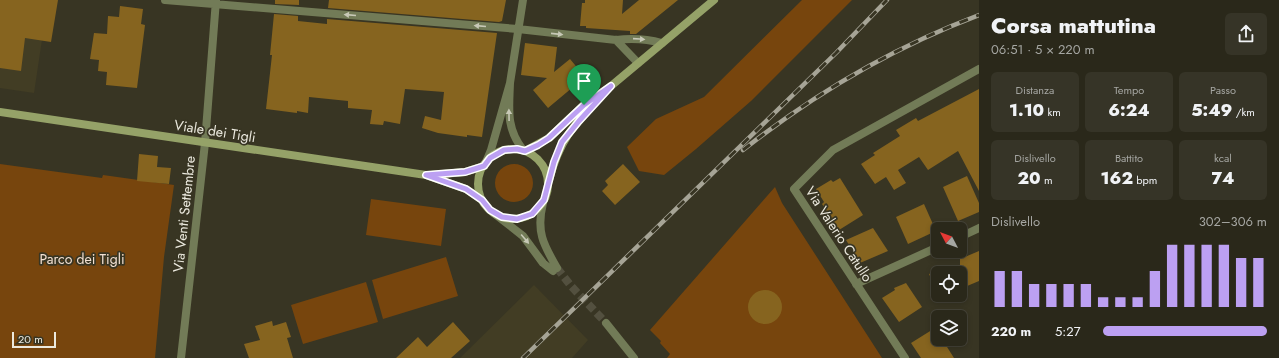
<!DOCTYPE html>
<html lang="it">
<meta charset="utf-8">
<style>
:root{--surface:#2a281a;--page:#363427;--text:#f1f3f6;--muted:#a5a6a2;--line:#464439;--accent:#bca0f2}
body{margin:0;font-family:Jost,sans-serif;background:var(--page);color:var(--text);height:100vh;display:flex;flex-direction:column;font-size:15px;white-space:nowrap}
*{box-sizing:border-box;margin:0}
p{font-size:13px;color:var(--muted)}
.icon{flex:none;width:22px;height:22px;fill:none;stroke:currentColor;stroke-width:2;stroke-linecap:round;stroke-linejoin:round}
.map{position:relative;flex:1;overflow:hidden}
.drawer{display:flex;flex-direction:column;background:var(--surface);width:300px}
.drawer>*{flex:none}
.needle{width:26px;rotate:311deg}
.controls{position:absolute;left:931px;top:222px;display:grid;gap:8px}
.controls a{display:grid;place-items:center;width:36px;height:36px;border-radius:6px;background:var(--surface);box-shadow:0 2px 6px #0003,0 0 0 1px var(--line);font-size:20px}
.scale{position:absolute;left:12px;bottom:10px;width:44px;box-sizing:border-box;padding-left:4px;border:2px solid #ebe9de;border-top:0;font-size:11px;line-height:14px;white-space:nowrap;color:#ebe9de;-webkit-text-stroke:3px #383523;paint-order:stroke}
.pin{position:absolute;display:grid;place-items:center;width:34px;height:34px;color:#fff;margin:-41px -17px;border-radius:50% 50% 50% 0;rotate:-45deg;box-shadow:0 0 4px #0007}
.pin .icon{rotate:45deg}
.round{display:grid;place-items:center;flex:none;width:42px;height:42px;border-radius:6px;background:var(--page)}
.headline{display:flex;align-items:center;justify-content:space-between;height:68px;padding:0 12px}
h1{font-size:22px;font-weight:800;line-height:30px}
.stats{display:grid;grid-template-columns:repeat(3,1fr);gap:6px;height:68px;padding:4px 12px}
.stats div{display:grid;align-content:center;border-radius:6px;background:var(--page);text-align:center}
.stats b{font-size:17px;font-weight:800}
.stats small{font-size:11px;font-weight:400}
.stats p{font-size:11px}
.chart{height:112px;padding:8px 12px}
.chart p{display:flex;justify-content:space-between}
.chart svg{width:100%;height:72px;margin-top:4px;stroke:var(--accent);stroke-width:6}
ul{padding:0 12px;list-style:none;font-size:13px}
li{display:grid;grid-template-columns:64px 48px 1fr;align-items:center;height:30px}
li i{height:10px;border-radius:5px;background:var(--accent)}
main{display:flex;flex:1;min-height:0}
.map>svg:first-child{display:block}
</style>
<main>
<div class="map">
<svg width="979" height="358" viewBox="0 0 979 358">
<rect width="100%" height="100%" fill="#383523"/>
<!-- built -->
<path fill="#423d24" d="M0,0H48L34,93L0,88Z
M534,285L588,340L572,358H460Z"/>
<!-- green -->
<path fill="#77450d" d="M802,0H852L751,101L696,149L664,175L639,171L627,147L656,119L704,97Z
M0,164L102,178L103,175L174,185L164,257L155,358H0Z
M495 183a19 19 0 1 1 38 0a19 19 0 1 1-38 0Z
M775,187L782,203L882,358H667L670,354L660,343L661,341L650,330Z
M371,199L446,209L441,246L366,235Z
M446,257L458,296L383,319L372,280Z
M366,282L378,322L303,344L291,305Z"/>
<!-- building -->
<path fill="#86641f" d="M0,0H58L51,42L25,38L21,71L0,68Z
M275,0H299V5L275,4Z
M329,0H506L502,21L499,22L328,8Z
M585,0H623L622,14L639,0H678L636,34H630V31L586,28V26H580L582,3H585Z
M120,6L143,9L141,24L145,25L137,88L106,85L107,72L98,71L99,60L90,59L94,33L107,34L108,16L119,17Z
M274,14L298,16V21L327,24V19L497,33L482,137L467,135V137L438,133L422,128L425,116L441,120L444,92L405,89L400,124L384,121L383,125L370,124L372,110L348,108V101L309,97L308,113L297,111V113L266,109L272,55H270Z
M525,43L557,47L554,72L570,59L585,77L548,108L533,90L547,78L521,75Z
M979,89V191L958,151L928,170L919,157L898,170L906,183L894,190L886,177L875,184L861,164L875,155L873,153L900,136L896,130L916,118L918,121Z
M139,154L158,156L157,167L171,168L169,184L137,181Z
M623,164L640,182L615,205L602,191L608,185L605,181Z
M967,176L979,203V212L958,221L943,187Z
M840,178L863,215L839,230L822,204L824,202L816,189L831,180L833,182Z
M924,204L936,231L908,244L896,217Z
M873,228L888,251L860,263L846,240Z
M979,251V281L960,289V259Z
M953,268L955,273H938V293L929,274L941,269L947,270Z
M906,283L922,307L899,322L882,298L895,290L894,288Z
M748 307a17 17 0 1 1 34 0a17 17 0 1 1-34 0Z
M272,321L273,326L286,322L291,337L287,338L293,358H249L244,344L260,340L255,326Z
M453,322L470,341L451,358H396L418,337L427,347Z
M935,328L938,333V339H942L954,358H921L911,343Z"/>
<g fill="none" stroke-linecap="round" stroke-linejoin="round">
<!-- street-tunnel -->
<path stroke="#53503f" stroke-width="8" stroke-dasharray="8 4" stroke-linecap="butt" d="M557,268L571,286L606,323"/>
<!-- street -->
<path stroke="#727b57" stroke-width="8" d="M165,0L518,29L616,40C632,38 647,39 662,43
M616,40L638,63
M510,83L523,0
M486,162L491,150L510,83C509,110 506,128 523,150
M543,203C536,231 543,244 557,268
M495,214L523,236L543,263L553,271
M960,237L979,228
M856,284L938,247
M606,323L634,358
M181,358L205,143L216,0
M905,358L794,189L833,150L979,69"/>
<!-- secondary -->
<path stroke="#95a268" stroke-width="8" d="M0,112L426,175L466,189L482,200
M478 184a35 35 0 1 1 70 0a35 35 0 1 1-70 0Z
M525,151L549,138L584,105L611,86L714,0
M431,175L465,172L484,166
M549,180C560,139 573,126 601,96"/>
<!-- rail casing -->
<g stroke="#a6a496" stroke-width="4.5">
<path id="rail" d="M743,150C814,94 894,47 979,15
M523,358L836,53L887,0"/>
</g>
<!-- rail -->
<use href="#rail" stroke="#383523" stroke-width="3" stroke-dasharray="9" stroke-linecap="butt"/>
</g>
<!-- one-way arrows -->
<defs><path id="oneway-solid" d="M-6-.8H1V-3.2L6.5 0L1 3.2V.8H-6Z"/></defs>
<g fill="#c7c8b6">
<use href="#oneway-solid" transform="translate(350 15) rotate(-175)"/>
<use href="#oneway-solid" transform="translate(480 26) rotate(-175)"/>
<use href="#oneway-solid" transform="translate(557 34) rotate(6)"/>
<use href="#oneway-solid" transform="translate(639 39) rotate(4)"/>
<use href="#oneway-solid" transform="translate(509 115) rotate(-91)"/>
<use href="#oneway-solid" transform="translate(525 239) rotate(50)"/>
</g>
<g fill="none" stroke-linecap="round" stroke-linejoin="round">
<!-- route casing -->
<g stroke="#fff" stroke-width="8">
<path id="route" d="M611,86L579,121L562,142L554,162L544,200L532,214L517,219L502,217L490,210L482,200L466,189L426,175L465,172L484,166L490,158L504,150L517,149L525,151L538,145L549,138L584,105Z"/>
</g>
<!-- route -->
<use href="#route" stroke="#bca0f2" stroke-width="5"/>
</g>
<g text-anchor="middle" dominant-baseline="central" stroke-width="3.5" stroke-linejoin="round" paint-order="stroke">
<!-- street labels -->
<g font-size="14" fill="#ebe9de" stroke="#383523">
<text transform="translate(215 131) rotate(9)">Viale dei Tigli</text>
<text transform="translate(184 214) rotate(-84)">Via Venti Settembre</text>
<text transform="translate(839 234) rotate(57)">Via Valerio Catullo</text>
</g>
<!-- park labels -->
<g font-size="14" fill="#f3e0d1" stroke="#383523">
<text x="82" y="259">Parco dei Tigli</text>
</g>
</g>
</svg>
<div class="controls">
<a><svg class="needle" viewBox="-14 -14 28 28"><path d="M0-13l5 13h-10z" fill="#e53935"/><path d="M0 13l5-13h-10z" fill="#a5a6a2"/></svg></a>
<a><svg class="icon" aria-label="locate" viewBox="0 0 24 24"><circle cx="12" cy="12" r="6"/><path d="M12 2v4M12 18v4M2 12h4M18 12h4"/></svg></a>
<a><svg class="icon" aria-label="layers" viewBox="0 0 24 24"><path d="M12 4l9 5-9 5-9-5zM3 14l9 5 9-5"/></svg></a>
</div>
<div class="scale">20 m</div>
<div class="pin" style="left:584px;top:105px;background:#1e9e55"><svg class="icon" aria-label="arrive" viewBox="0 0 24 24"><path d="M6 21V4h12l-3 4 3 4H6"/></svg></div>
</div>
<section class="drawer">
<div class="headline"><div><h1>Corsa mattutina</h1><p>06:51 · 5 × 220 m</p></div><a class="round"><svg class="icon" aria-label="share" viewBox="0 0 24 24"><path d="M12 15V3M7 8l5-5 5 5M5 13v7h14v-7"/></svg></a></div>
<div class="stats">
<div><p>Distanza</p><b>1.10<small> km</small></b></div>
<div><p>Tempo</p><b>6:24</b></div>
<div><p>Passo</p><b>5:49<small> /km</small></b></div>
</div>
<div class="stats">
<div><p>Dislivello</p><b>20<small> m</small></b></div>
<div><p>Battito</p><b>162<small> bpm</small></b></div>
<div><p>kcal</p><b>74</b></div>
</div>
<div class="chart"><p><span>Dislivello</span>302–306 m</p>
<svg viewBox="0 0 160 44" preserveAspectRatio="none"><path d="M5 44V22M15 44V22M25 44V30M35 44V30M45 44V30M55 44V30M65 44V38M75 44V38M85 44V38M95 44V22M105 44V6M115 44V6M125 44V6M135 44V6M145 44V14M155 44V14"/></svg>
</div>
<ul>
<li><b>220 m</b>5:27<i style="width:100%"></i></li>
</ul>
</section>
</main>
